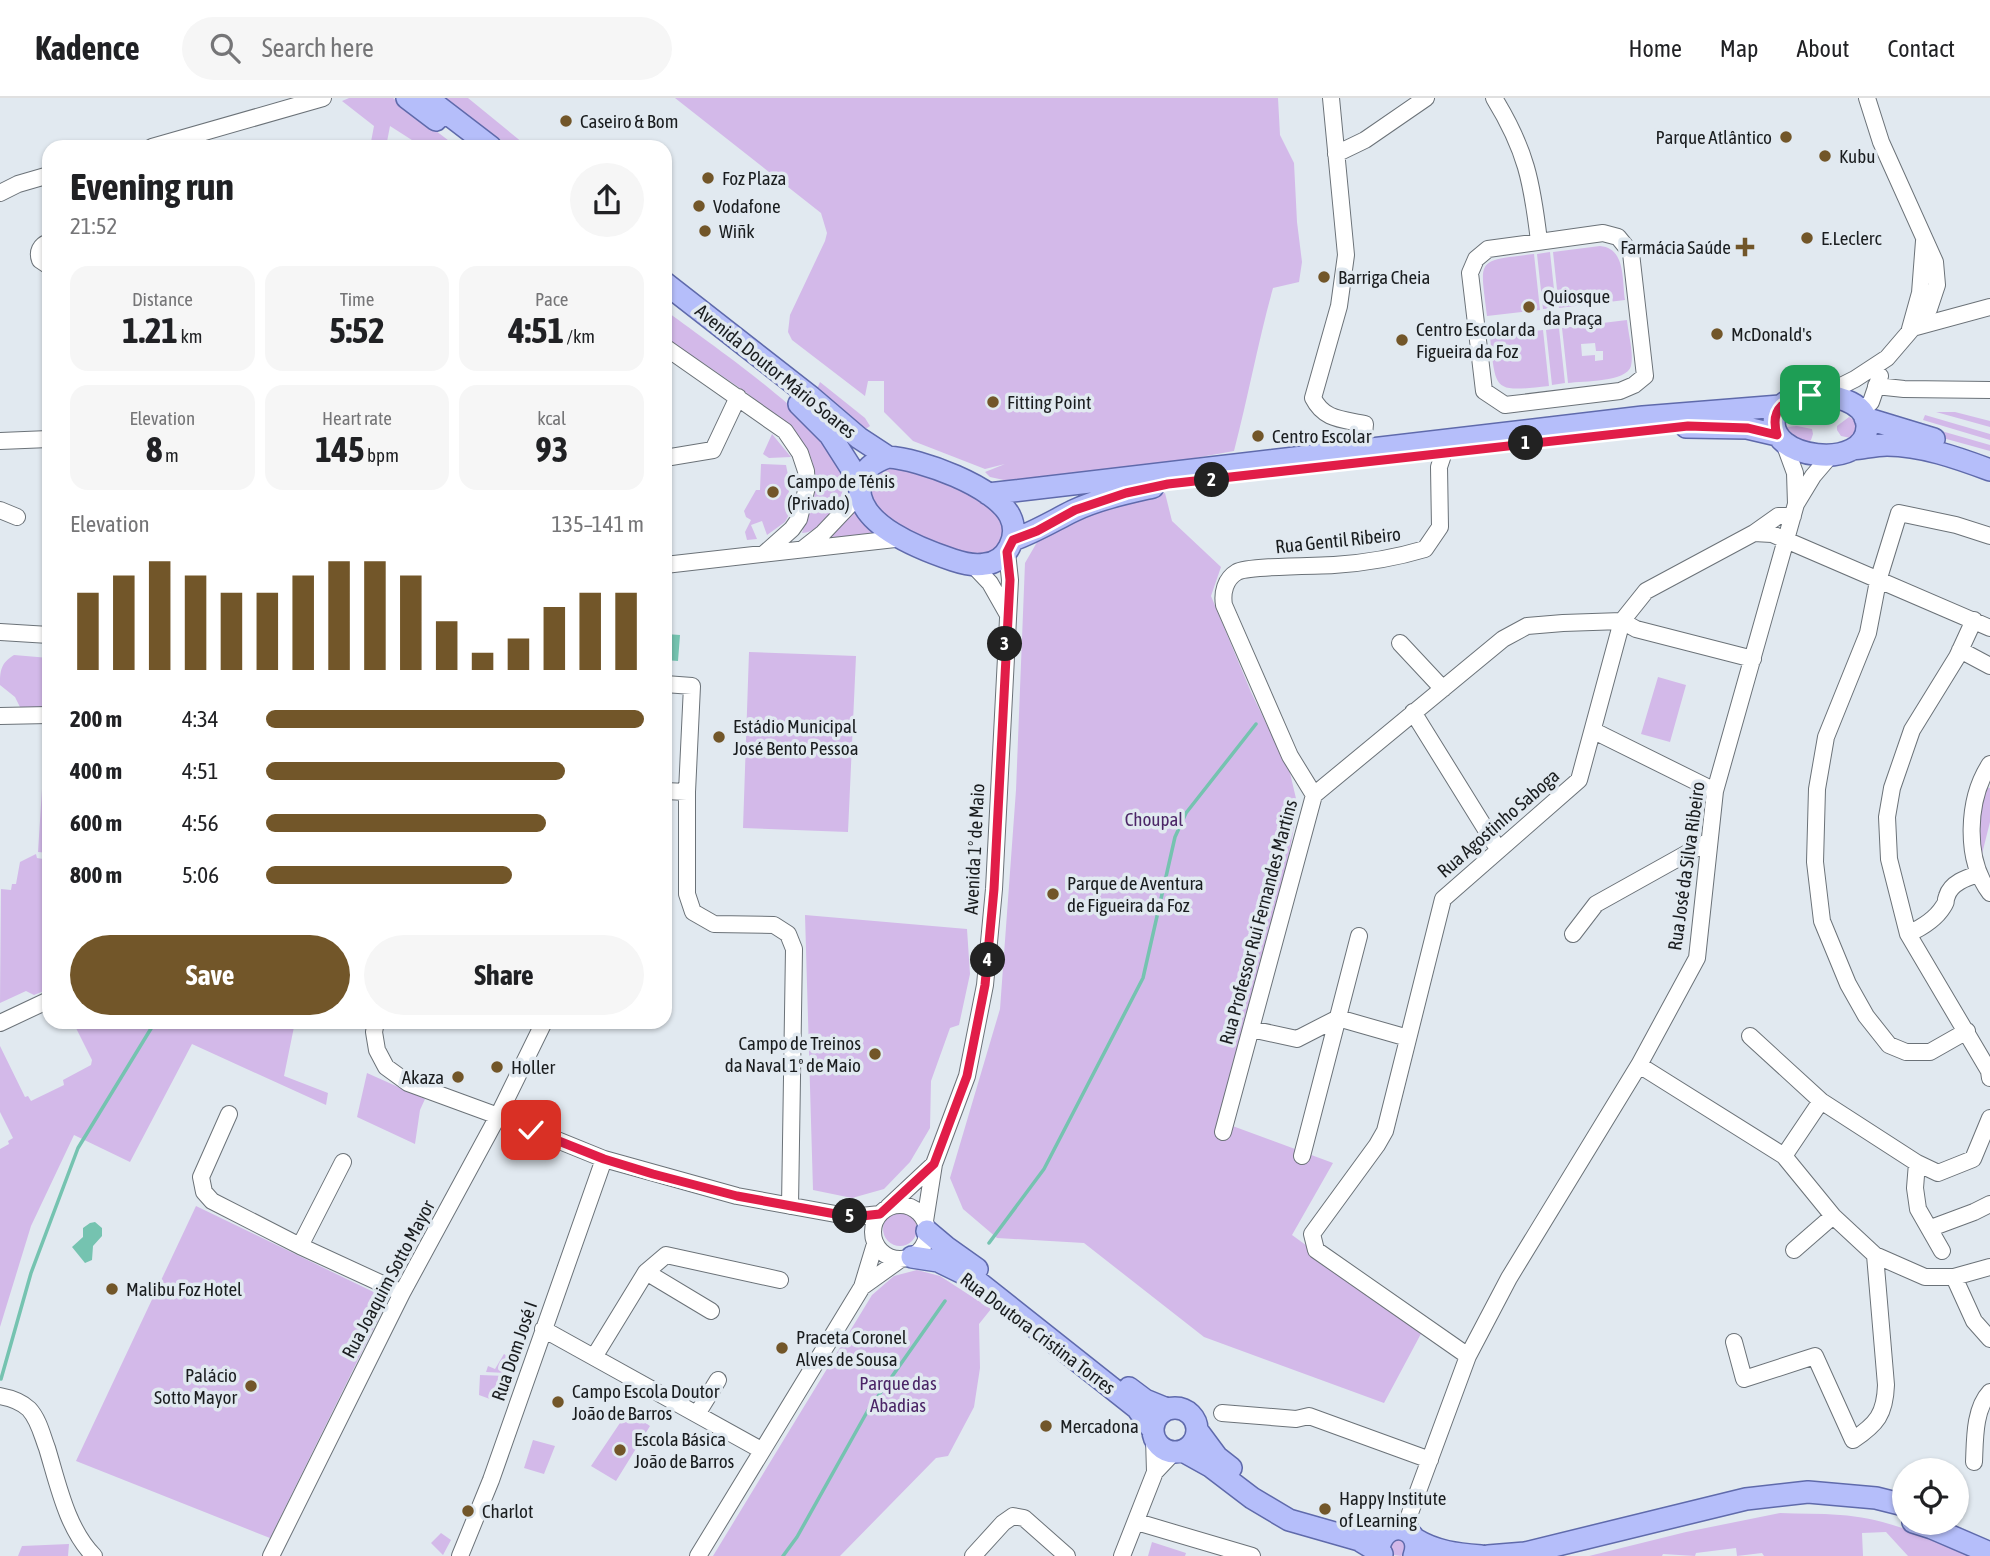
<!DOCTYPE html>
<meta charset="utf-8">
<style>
:root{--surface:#fff;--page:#f6f6f6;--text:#202124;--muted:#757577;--line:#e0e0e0;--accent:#725629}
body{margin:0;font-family:"Asap Condensed",sans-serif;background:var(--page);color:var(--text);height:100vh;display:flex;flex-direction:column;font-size:26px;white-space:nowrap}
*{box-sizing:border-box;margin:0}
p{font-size:23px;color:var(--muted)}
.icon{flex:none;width:38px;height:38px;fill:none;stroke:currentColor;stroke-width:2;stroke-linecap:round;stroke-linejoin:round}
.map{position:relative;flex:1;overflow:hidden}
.panel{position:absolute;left:42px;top:42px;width:630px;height:889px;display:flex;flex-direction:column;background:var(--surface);border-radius:21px;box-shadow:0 2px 5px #0004}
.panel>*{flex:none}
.buttons{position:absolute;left:1892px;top:1360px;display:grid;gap:14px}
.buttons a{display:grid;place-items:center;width:77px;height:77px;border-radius:50%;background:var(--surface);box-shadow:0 2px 5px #0004;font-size:35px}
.pin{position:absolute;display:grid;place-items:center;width:60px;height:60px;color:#fff;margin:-30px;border-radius:14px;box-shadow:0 4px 10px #0006}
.km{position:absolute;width:35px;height:35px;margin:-18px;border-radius:50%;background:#222;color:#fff;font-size:19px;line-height:35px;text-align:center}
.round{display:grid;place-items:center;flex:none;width:74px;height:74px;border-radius:37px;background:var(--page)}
.summary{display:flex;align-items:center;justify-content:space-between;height:119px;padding:0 28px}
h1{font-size:38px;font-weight:700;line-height:52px}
.stats{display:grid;grid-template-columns:repeat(3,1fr);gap:10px;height:119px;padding:7px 28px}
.stats div{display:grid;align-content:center;border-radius:18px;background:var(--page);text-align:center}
.stats b{font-size:35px;font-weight:700}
.stats small{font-size:19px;font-weight:400}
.stats p{font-size:19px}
.chart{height:196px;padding:14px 28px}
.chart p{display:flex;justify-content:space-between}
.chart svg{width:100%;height:126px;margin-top:7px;stroke:var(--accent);stroke-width:6}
.cta{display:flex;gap:14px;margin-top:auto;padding:14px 28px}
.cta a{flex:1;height:80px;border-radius:42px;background:var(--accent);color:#fff;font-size:28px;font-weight:700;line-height:80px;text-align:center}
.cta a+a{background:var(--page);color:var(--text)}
ul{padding:0 28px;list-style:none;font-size:23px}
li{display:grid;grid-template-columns:112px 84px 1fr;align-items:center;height:52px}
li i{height:18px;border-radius:9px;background:var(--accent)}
header{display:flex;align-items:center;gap:42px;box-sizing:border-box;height:98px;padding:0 35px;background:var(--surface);border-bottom:2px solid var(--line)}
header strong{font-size:33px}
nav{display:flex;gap:38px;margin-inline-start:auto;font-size:24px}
.search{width:490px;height:63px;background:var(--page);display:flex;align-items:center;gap:18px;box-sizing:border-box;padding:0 24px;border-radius:38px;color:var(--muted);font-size:26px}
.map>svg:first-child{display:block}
</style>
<header>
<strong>Kadence</strong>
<div class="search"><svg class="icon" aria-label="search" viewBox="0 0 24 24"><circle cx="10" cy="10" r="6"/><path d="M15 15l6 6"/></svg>Search here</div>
<nav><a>Home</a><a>Map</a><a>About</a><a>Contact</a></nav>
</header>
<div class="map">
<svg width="1990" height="1458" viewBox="0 0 1990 1458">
<rect width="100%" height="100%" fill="#e1e9f0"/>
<!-- green -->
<path fill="#d3b9e9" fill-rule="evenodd" d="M349,0H393L457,49H414L415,44L390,28L386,49H370L374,28L342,3Z
M444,0H468L528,49H511Z
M675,0H1278L1280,37L1294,65L1297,124L1302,164L1299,184L1273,190C1258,244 1248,299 1234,353L1145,369L1013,384L990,379L985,374L1005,366L985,371L913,343L884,314V283H868L865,298L792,242L788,234L790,217L825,143L827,135L821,115Z
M1600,148C1626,150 1622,183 1625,202L1559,210L1553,154Z
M1550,154L1556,210L1543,211L1537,156Z
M1534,156L1540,212L1487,218C1480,160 1475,163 1534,156Z
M665,212C706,243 827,325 842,369C847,385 842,402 832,414C825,423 814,435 802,435C806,418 815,408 815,389C815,379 814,367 810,357C796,321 699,264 665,239Z
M1627,222C1628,235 1634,255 1631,268C1627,284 1583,283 1568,285L1562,230ZM1595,245L1596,253H1603V262L1595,263V257L1582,258L1581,246Z
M1559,230L1565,285L1552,287L1546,232Z
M1543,232L1549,288C1493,294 1496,294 1490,239Z
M820,284L865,320L870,328L864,332L817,291Z
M1820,310L1837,312L1827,323L1801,319L1792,323H1785C1793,311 1806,310 1820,310Z
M1936,314H1955L1990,323V329Z
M1925,317L1990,336V342L1923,322Z
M1849,319C1859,323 1857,331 1856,341L1841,338L1837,332V328Z
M1917,326L1990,347V353L1914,332Z
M1797,328L1812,331L1813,336L1811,342L1805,347L1797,345L1785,329Z
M772,336L791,359L769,360L763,356Z
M761,366L786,367L790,387L786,411H792L785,424L767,437L762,423L751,427L757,441L747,442L745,434L751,422L746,419L744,413L756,392H760Z
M890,368L938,378L984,404L1003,423L1002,444C999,448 996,453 990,455C963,466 888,430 873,405C868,396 869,387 873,378Z
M1165,395L1172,423L1221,469L1211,498L1251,594L1290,675L1298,709L1282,792L1219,1023L1333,1065L1292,1137L1423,1232L1384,1305L1204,1239L1084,1145L997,1140L963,1111L950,1080L1000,911L1016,692L1025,465L1040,439L1091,416L1138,400Z
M854,409L883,438L819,443Z
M749,554L856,558L848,734L743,730Z
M14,557L49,560V567L42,568L47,596H49V609H20L15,599L0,587C0,572 1,565 14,557Z
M1658,579L1686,587L1670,644L1641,636Z
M1985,689L1990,690V724L1982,756L1979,752L1978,720Z
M42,691L49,692V755L38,754Z
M665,713H670V748H665Z
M36,756L37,760L49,762V891L34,897L26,893L0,905L1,791L11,792L12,786H16L20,764Z
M805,817L967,831L970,876L959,927L950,930L931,983L930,1030L910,1064L884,1091L852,1100L813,1092Z
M73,924H295L284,978L328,995L326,1007L192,946L130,1064L74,1037L31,1128L0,1229V1051L9,1046L8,1043L13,1040L0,1014V948L25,999L28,998L31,1003L64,987L63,982L91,967L92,962Z
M367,975L425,1001L420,1012L415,1046L357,1019Z
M196,1108L388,1201L270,1440L76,1363Z
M883 1131a17 17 0 1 1 34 0a17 17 0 1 1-34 0Z
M917,1172L940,1178L991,1211L979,1226L980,1270L974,1309L948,1358L936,1360L840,1458H713L872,1197L894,1178Z
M504,1256L511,1261L506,1275L486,1274L488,1268L495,1271Z
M480,1277L505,1278L498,1304L479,1297Z
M628,1313L650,1328L616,1383L591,1368Z
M533,1342L555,1348L544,1376L524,1370Z
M1780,1415C1800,1416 1820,1415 1840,1417C1886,1420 1929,1439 1970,1458H1908L1886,1434L1862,1435L1863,1458H1764L1762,1455L1737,1458L1736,1450L1696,1455L1695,1458L1663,1456L1662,1458H1589L1686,1434Z
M441,1435L451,1442L443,1457L431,1445Z
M1405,1440L1406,1453L1401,1458L1393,1457L1388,1453L1386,1443Z
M1152,1444L1186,1455L1185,1458H1148Z
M69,1446L68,1458H18L22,1448Z"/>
<!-- water -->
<path fill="#75c3b0" d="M665,530L666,536L680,537L678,563L665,562Z
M95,1124L102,1130V1138L93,1148L92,1162L85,1165L72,1149L83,1139V1130L90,1125Z"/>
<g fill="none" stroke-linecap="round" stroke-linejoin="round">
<!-- stream -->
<path stroke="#75c3b0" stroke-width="3.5" d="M989,1145L1044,1071L1143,880L1175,739L1186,715L1256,626
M1,1281L31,1175L78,1050L155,924
M783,1458L797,1439L867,1314L945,1203"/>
<!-- minor casing -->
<g stroke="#6b7278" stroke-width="18">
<path id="minor" d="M1331,0L1346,157L1339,208L1313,300C1324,322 1342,321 1365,326L1364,337
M1494,0C1526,52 1532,84 1539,143
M152,49L323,0
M1336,56L1365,42L1426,0
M0,95L18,86L49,77
M1603,135L1618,139L1631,155L1645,278L1634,287L1620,293L1505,307L1484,293L1470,175L1476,161L1488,151Z
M49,144C40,147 37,154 40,162L49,168
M1916,229L1990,209
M1910,231L1920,195L1924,143
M665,249L785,333L800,355L806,373L807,389L799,421L792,431L765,455
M1876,288L1904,291L1990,292
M1823,297L1855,281L1887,260L1929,211L1937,187L1935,164L1881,44L1867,0
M1861,313L1871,304L1880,278
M0,343L49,341
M665,360L713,352L738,299
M1796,406L1813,378L1831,357
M0,412L17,419
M1793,418H1778L1754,435L1772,436L1990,530
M804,450L823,435L859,397
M972,466L990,485L1007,515
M665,467L904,440
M1974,522L1957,559L1912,632L1892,690L1887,719L1889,761L1908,836L1989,973L1990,980
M0,534L49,537
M1400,545L1443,591
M1960,552L1990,568
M665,586L692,588L687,694V796L693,814L714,826L774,827L788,836L794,851L790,1108
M1413,614L1498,751
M0,618L49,617
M1594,633L1715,693
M1990,666C1967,701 1964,761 1990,795
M665,693L687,694
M1314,697L1290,658L1224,507C1222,495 1225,481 1237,474C1248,468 1316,468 1334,467C1365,465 1395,460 1425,451L1440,429L1439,369L1444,354
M1573,836L1596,806L1709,743
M1908,836C1921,830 1935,822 1943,809C1948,802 1944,806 1947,798C1951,785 1966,780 1978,776
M376,924L374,934L377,952L386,969L408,985L498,1018L604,1061L737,1098L852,1119L880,1116
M0,925L49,902
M1251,931L1297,941L1338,920L1408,940
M1967,933L1930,954H1906L1889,947L1866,918L1848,886L1822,823L1815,764L1817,691L1826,639L1868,535L1878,483L1899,415L1956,427L1990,438
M1750,938L1821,1003L1917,1065L1938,1075L1973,1061L1990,1020
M1639,967L1784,1058L1833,1118L1875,1157L1925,1179H1954L1990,1169
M229,1016L201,1079L204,1094L212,1103L300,1148L402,1195
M1223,1034L1314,697L1503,541L1527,528L1563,525L1622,523L1636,531L1753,561
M1302,1058L1359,838
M1784,1058L1821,1003
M1917,1065L1915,1090L1918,1111L1942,1153
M873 1134a27 27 0 1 1 54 0a27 27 0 1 1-54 0Z
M888,1109L934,1066
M925,1123L934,1066L967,978L985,887L994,791L1010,482L1007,454
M1931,1130L1974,1114L1990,1106
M300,1148L343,1064
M1794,1152L1833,1118
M646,1174L711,1213
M1954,1179L1974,1223L1990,1241
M862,1189L901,1161
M543,1231L761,1352
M1734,1244L1744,1281L1815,1258L1853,1342C1877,1326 1885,1316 1886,1287L1875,1157
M1468,1258L1316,1152L1312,1136L1377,1047L1385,1033L1443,801L1579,682L1622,523L1646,493L1754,435
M594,1259L646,1174L666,1157L780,1182
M0,1298C11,1300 21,1303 29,1311C39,1322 42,1337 47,1350C58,1386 67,1431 94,1458
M1222,1315L1296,1321L1309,1318L1430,1362
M697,1316L718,1282
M1974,1364C1975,1342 1974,1311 1990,1294
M1155,1374L1174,1354
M1137,1424L1252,1458
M1410,1435V1415L1468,1258L1509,1180L1639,967L1697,860L1715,693L1796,406L1795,375L1784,345
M271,1458L402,1195L498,1018L544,924
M460,1458L491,1382L604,1061
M698,1458L862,1189L875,1146
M973,1458L1003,1425L1013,1418L1024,1420L1067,1458
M1122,1458L1155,1374L1154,1340"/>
</g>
<!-- major casing -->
<g stroke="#5f6aab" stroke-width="24">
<path id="major" d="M407,0L436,22
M427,0L491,49
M665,185L811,299L859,340L888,359
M1810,297C1830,297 1865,301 1867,327C1869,374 1763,362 1775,318C1780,302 1796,299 1810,297Z
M799,306L830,337L860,384
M1865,320L1934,341
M1686,329L1747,330L1777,337
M1853,351C1864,350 1876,347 1887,347C1921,347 1958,360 1990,372
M888,359C920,361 995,388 1010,418C1020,438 1007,464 985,466C975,468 962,465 953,462C923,452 855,427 860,387C862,371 874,364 888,359Z
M988,396L1643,319L1780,308
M1013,442C1035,434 1053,423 1073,413C1098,401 1127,395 1153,389
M927,1133L946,1149L977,1171
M912,1159L938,1163L973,1180L1137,1310L1152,1331
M1129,1290L1145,1302L1167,1311
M1153 1332a22 22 0 1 1 44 0a22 22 0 1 1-44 0Z
M1197,1332L1217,1359L1231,1370
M1183,1353L1210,1368L1252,1400L1289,1422L1359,1442L1382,1456
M1913,1424L1932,1430L1990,1455
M1349,1429L1385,1436
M1415,1441C1436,1454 1457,1456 1481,1458
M1380,1446C1389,1419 1424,1431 1414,1458
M1488,1458L1525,1455L1746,1401L1808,1394L1876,1400L1904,1407"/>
</g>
<!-- minor -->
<use href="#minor" stroke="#fff" stroke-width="16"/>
<!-- major -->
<use href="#major" stroke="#b5befa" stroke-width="21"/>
</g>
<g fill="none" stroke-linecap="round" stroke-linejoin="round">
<!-- route casing -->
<g stroke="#fff" stroke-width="14">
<path id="route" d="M531,1032L604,1061L653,1076L737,1098L852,1119L880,1116L934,1066L967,978L985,887L994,791L1010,482L1007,454L1013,442L1037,433L1075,412L1126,395L1168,386L1688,328L1748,330L1777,337C1769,309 1786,301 1810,297"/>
</g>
<!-- route -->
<use href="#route" stroke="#e11d48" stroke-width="9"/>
</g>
<!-- markers -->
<g fill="#725629" stroke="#e1e9f0" stroke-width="2.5">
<circle cx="566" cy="23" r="7"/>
<circle cx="1786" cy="39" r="7"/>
<circle cx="1825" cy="58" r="7"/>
<circle cx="708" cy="80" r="7"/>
<circle cx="699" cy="108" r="7"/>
<circle cx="705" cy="133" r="7"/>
<circle cx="1807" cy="140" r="7"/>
<path d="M1741.5 138.5h7v7h7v7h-7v7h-7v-7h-7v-7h7z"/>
<circle cx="1324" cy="179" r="7"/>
<circle cx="1529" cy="209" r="7"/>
<circle cx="1717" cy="236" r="7"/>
<circle cx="1402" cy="242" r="7"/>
<circle cx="993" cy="304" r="7"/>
<circle cx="1258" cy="338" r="7"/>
<circle cx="773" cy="394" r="7"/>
<circle cx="719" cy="639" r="7"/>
<circle cx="1053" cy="796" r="7"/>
<circle cx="875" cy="956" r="7"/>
<circle cx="497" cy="969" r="7"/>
<circle cx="458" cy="979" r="7"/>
<circle cx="112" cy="1191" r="7"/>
<circle cx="782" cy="1250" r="7"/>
<circle cx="251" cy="1288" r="7"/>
<circle cx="558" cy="1304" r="7"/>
<circle cx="1046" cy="1328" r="7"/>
<circle cx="620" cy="1352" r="7"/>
<circle cx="1325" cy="1411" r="7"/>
<circle cx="468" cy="1413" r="7"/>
</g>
<g text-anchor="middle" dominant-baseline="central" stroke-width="7" stroke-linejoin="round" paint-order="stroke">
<!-- poi labels -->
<g font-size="19" fill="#1a1d1f" stroke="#e1e9f0" text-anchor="start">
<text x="580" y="23">Caseiro &amp; Bom</text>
<text x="1772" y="39" text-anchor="end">Parque Atlântico</text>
<text x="1839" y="58">Kubu</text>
<text x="722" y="80">Foz Plaza</text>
<text x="713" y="108">Vodafone</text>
<text x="719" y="133">Wiñk</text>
<text x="1821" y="140">E.Leclerc</text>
<text x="1731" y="149" text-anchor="end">Farmácia Saúde</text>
<text x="1338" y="179">Barriga Cheia</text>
<text x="1543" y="198">Quiosque<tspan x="1543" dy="22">da Praça</tspan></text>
<text x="1416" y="231">Centro Escolar da<tspan x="1416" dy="22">Figueira da Foz</tspan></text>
<text x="1731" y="236">McDonald's</text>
<text x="1007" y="304">Fitting Point</text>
<text x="1272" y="338">Centro Escolar</text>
<text x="787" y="383">Campo de Ténis<tspan x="787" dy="22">(Privado)</tspan></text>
<text x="733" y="628">Estádio Municipal<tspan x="733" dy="22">José Bento Pessoa</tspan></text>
<text x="1067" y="785">Parque de Aventura<tspan x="1067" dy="22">de Figueira da Foz</tspan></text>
<text x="861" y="945" text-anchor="end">Campo de Treinos<tspan x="861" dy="22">da Naval 1º de Maio</tspan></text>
<text x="511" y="969">Holler</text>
<text x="444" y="979" text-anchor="end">Akaza</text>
<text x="126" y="1191">Malibu Foz Hotel</text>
<text x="796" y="1239">Praceta Coronel<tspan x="796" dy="22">Alves de Sousa</tspan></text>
<text x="237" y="1277" text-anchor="end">Palácio<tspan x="237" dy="22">Sotto Mayor</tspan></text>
<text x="572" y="1293">Campo Escola Doutor<tspan x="572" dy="22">João de Barros</tspan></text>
<text x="1060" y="1328">Mercadona</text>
<text x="634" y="1341">Escola Básica<tspan x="634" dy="22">João de Barros</tspan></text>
<text x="1339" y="1400">Happy Institute<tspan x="1339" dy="22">of Learning</tspan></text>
<text x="482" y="1413">Charlot</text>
</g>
<!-- street labels -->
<g font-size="19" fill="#1a1d1f" stroke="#e1e9f0">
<text transform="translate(776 273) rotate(39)">Avenida Doutor Mário Soares</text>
<text transform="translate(1338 442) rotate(-6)">Rua Gentil Ribeiro</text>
<text transform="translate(1498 725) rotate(-41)">Rua Agostinho Saboga</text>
<text transform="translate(974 751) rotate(-87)">Avenida 1º de Maio</text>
<text transform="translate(1686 768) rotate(-82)">Rua José da Silva Ribeiro</text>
<text transform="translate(1258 824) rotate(-75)">Rua Professor Rui Fernandes Martins</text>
<text transform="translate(388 1181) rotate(-62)">Rua Joaquim Sotto Mayor</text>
<text transform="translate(1038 1235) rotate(37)">Rua Doutora Cristina Torres</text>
<text transform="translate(514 1253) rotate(-71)">Rua Dom José I</text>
</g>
<!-- park labels -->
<g font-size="19" fill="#4c2667" stroke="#e1e9f0">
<text x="1154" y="721">Choupal</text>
<text x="898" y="1285">Parque das<tspan x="898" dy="22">Abadias</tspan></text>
</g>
</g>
</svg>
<div class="buttons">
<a><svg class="icon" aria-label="locate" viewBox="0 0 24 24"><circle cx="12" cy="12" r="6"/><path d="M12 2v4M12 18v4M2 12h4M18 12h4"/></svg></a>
</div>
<div class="pin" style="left:1810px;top:297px;background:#1e9e55"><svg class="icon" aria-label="arrive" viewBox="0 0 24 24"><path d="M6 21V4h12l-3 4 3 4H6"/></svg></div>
<div class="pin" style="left:531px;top:1032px;background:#d93025"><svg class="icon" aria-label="check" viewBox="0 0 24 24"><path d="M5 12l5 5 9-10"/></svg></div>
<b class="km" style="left:1526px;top:345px">1</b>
<b class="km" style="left:1212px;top:382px">2</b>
<b class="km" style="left:1005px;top:546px">3</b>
<b class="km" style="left:988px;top:862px">4</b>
<b class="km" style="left:850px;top:1118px">5</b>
<section class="panel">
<div class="summary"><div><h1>Evening run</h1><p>21:52</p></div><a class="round"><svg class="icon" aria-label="share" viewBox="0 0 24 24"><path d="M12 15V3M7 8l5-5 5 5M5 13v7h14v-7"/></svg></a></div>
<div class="stats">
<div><p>Distance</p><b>1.21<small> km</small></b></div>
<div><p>Time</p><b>5:52</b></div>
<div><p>Pace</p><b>4:51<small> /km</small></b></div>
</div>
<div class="stats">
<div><p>Elevation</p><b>8<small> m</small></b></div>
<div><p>Heart rate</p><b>145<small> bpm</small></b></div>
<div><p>kcal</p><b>93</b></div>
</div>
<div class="chart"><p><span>Elevation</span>135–141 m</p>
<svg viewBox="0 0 160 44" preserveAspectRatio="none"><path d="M5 44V17M15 44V11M25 44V6M35 44V11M45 44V17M55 44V17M65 44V11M75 44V6M85 44V6M95 44V11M105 44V27M115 44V38M125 44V33M135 44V22M145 44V17M155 44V17"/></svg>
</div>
<ul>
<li><b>200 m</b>4:34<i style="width:100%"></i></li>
<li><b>400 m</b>4:51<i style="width:79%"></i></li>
<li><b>600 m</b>4:56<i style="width:74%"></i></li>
<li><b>800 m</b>5:06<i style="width:65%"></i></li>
</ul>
<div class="cta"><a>Save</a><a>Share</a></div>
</section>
</div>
